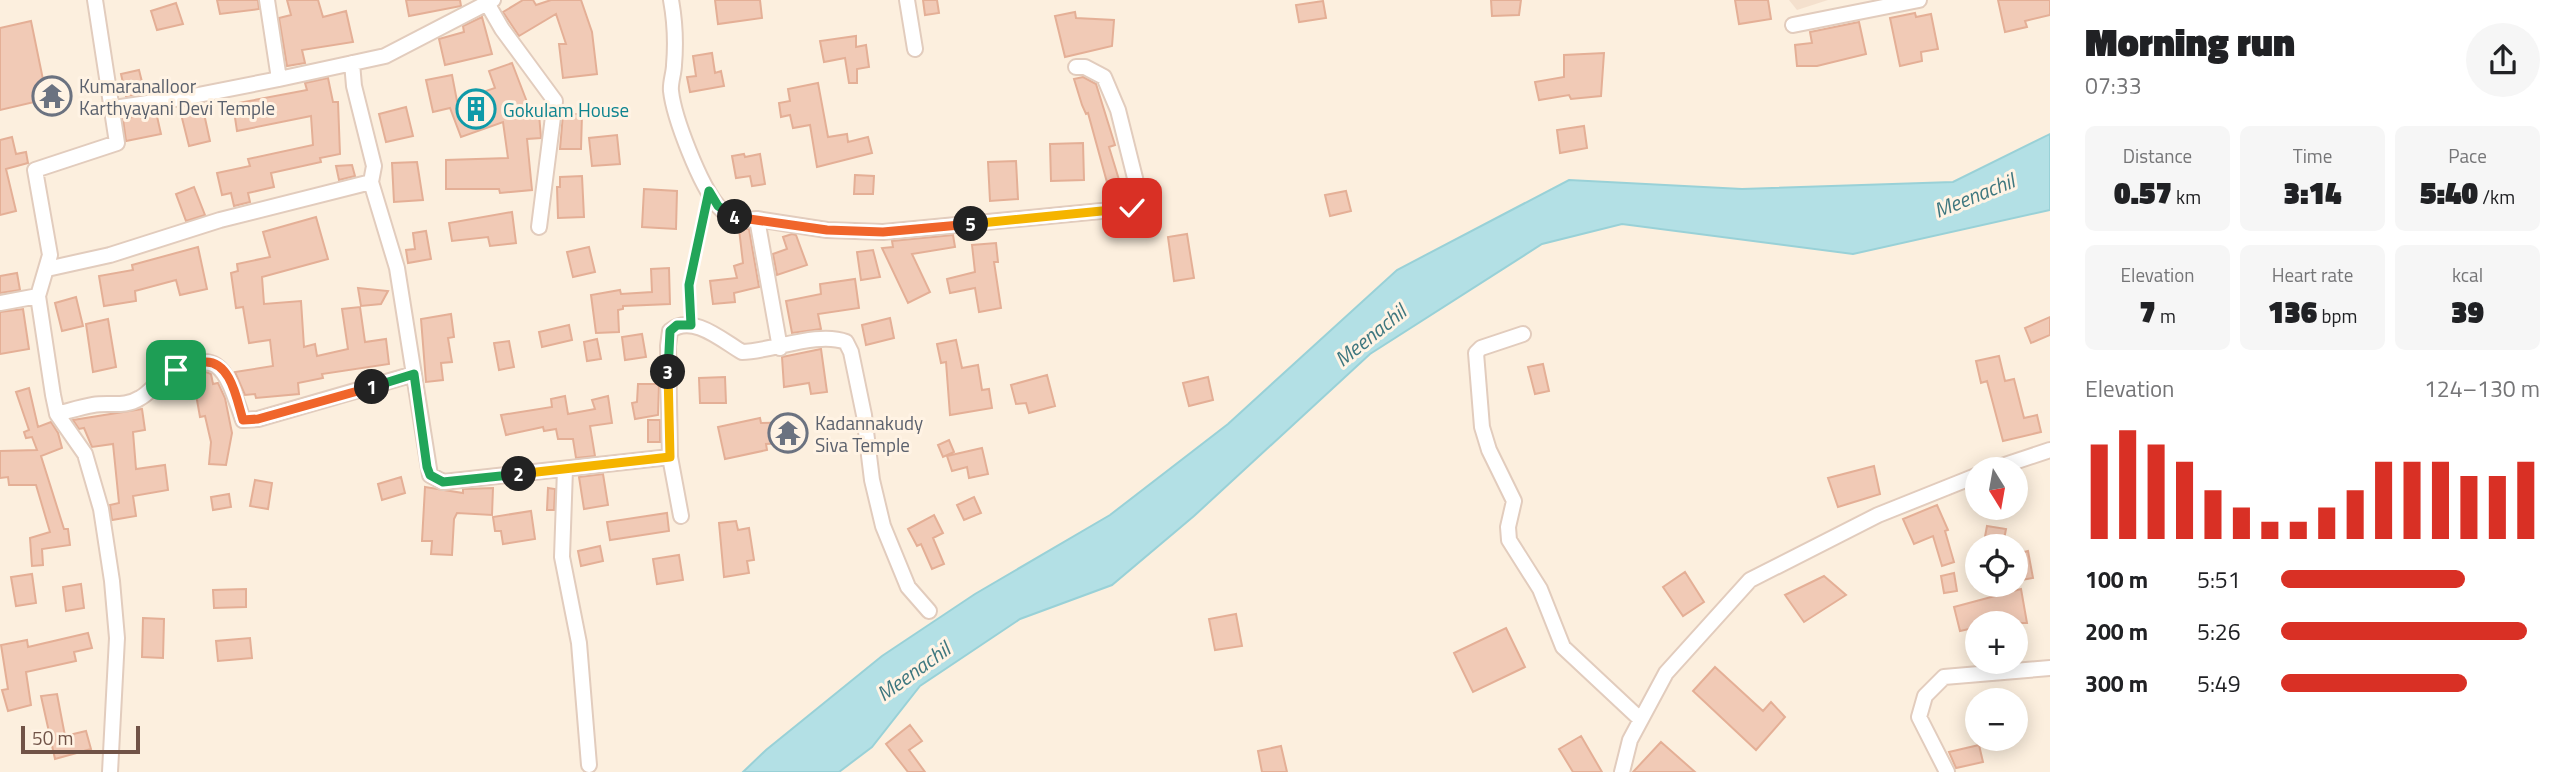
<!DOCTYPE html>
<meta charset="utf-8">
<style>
:root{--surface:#fff;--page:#f6f6f6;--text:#202124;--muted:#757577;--accent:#d93025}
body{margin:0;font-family:"Titillium Web",sans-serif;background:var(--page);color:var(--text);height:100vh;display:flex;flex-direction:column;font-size:26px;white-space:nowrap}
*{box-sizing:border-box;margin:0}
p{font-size:23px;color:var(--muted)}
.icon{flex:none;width:38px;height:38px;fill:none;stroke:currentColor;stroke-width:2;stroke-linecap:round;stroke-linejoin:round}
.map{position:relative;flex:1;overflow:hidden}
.side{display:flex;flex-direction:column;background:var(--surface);width:525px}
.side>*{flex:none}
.needle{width:46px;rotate:169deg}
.fabs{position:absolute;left:1965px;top:457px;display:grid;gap:14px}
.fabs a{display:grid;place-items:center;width:63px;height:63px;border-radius:50%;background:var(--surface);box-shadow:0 4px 18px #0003;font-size:35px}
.scale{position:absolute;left:21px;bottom:18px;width:119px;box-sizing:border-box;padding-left:7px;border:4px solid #715347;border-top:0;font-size:19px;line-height:24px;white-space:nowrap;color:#715347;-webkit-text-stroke:5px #fff3e4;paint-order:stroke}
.pin{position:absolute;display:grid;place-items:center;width:60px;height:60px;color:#fff;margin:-30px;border-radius:14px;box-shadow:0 4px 10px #0006}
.km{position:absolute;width:35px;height:35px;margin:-18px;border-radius:50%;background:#222;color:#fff;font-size:19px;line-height:35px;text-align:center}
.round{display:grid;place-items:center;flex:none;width:74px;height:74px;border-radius:37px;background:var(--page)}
.summary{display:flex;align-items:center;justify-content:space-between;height:119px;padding:0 35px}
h1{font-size:38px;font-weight:800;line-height:52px}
.metrics{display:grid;grid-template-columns:repeat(3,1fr);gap:10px;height:119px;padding:7px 35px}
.metrics div{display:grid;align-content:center;border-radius:10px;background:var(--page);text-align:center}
.metrics b{font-size:30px;font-weight:800}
.metrics small{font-size:19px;font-weight:400}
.metrics p{font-size:19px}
.chart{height:196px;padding:14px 35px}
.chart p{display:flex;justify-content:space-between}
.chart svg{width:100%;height:126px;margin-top:7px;stroke:var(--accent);stroke-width:6}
ul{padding:0 35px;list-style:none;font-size:23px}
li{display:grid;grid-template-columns:112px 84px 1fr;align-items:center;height:52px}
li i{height:18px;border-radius:9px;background:var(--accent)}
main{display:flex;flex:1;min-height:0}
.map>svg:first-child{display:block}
</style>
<main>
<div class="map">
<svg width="2050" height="772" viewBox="0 0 2050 772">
<rect width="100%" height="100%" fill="#fcefde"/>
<!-- residential -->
<path fill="#f4e0cd" d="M1789,0H1828L1797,10Z"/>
<!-- water -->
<path fill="#b3e0e5" stroke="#99d1d7" stroke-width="2" d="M2050,134V210L1853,254L1622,224L1542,244L1370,354L1194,516L1112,585L1020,619L920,686L872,747L839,772H743L766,750L882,656L975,594L1110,515L1228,424L1397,270L1569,180L1742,189L1953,182Z"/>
<!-- building -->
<path fill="#f1cab6" stroke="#e4af96" stroke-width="2" d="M217,0H258L259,9L220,14Z
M287,0H318L323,17L346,11L353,42L302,50L305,63L287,66L279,18L291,15Z
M406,0H460L461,6L409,16Z
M523,0H533L536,5L551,0H581L592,32L597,74L563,78L559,44H566L556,14L519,36L503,12Z
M715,0H760L762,18L718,24Z
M923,0H937L939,13L925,15Z
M1491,0H1521L1519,15L1492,16Z
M1735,0H1768L1771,19L1739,24Z
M1998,0H2050V15L2025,21L2027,27L2005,32Z
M1323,1L1326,18L1299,22L1296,5Z
M176,3L183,24L157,30L151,11Z
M1075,12L1076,18L1114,20L1112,46L1065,57L1055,16Z
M1915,13L1916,17L1931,14L1938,49L1921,52L1922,61L1900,66L1890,18Z
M482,17L492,54L445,65L439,39L464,32L463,26Z
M31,21L47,99L0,110V28Z
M1859,22L1866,54L1817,66H1797L1795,45L1812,43L1810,32Z
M856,36V47L866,45L869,67L857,69V83H849L845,58L824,62L820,41Z
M712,53L715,73L721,71L724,86L690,92L687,77L696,76L693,56Z
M1604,53L1601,96L1571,99L1569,95L1539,100L1535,82L1564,77V55Z
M512,63L532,115L539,114L541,138L527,139L532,190L500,193L499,189H446V160L508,158L503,122L461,137L450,108L433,112L426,80L452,75L457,101L495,88L489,71Z
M139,70L145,94L126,96L121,74Z
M1083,77L1096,84L1115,145L1109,147L1120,183L1108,186L1088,113L1086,114L1082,105L1074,79Z
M328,78L333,102H338L340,154L320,158L321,162L271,173L274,187L248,193L250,202L234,206L231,193L222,195L217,173L250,166L248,159L313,145L311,116L237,131L233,104L307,90L305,83Z
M818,83L828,137L847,134L848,142L868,137L872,153L817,167L810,125L793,128L790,115L781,117L779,103L790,101L788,89Z
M406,107L413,136L386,142L379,114Z
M203,109L210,141L189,146L181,114Z
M156,112L161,134L126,141L123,119Z
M563,114H582L581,149H560Z
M1584,126L1587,148L1560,153L1557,130Z
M617,135L620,164L592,166L589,138Z
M12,137L16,154L26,152L28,163L6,169L16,211L0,215V140Z
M1083,143L1084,180L1051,181L1050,144Z
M744,154L745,157L760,154L765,184L752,186L750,176L736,178L732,156Z
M1016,161L1018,199L990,201L988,162Z
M417,162L423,200L394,202L392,163Z
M352,165L355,176L339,180L336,166Z
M855,175L874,176L873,194H854Z
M582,176L584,217L558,218L557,187H560V177Z
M194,187L205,215L186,221L176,194Z
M644,189L677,191L676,229L642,227Z
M1346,191L1351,211L1330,216L1325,195Z
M512,212L516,243L490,246L488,237L452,241L449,223Z
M316,217L328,259L262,277L264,304L301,301L304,347L315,344L317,356L348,349L342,309L360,307L365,342L386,339L389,364L322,374L323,378L298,383L299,394L256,398L255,394L245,395L235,372L273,366L270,340L249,343L243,307L236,308L231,273L238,271L237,264L270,257L263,232Z
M739,229H749L759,287L734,293L735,302L713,304L710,281L737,278L734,266L743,263Z
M426,231L431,259L408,263L406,250L415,249L413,233Z
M792,234L796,235L807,265L777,275L773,254L787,249L783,237Z
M1187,234L1194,278L1174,281L1168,237Z
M953,235L955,247L912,254L930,292L908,303L882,248L893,247L892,241Z
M996,243L998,262H994L1001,308L979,312L975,288L950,293L947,279L975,272L972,245Z
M198,247L207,289L180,295L176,280L135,291L136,301L104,306L99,276L133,270L132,265Z
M589,247L595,272L573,277L567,252Z
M873,250L880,277L861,280L857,252Z
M669,268L670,304L623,306V309L618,310L619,332L596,333L591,295L620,290L621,294L652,292L651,269Z
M17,273L20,290L0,293V276Z
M855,279L859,308L818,314L821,329L792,333L786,301L821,294L820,284Z
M358,288L388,291L381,304L361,306Z
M76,297L83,326L62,331L55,303Z
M23,309L29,349L0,354V312Z
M451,314L454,337L448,338L452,362L441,363L443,380L426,382L421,319Z
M2050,317V335L2031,343L2025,328Z
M890,318L894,338L866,345L862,325Z
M108,319L116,367L93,372L86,324Z
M569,325L572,340L542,347L539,332Z
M642,334L646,357L625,360L622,337Z
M597,339L601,359L587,361L584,342Z
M956,340L962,368L978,365L982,390L989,389L992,408L950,415L946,362L941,363L937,344Z
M509,341L514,367L499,370L494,343Z
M821,349L827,392L811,394L809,383L784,387L782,357Z
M1999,356L2005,381L2014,379L2024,418L2037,415L2041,432L2003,441L1987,381L1981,383L1976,361Z
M1543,364L1549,391L1535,394L1528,367Z
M206,372L211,374L213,384L218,383L225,398L232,433L226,465L209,464L211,442L205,416L200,417L194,383L187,384L186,377Z
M1047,375L1055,406L1029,413L1026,403L1016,404L1011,385Z
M725,377L726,403H700L699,378Z
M1208,377L1213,400L1189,406L1183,383Z
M638,384H659L658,415L635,419L632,403L637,402Z
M29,388L38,427L51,422L58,433L62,448L41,456L64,529H68L70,545L42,549L43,565L32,566L30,538L50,532L36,485H9L8,477L0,478V451L37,450L32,437L26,438L24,432L29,430L16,392Z
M565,396L568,414L595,409L592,400L608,396L612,423L590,426L595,456L576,458L573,439H558L556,429L544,431L543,427L506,435L501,415L552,407L551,399Z
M142,409L145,430L133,432L136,469L165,465L168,490L133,496L136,516L112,520L110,505L119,503L113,444L92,447L84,428L79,429L73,420Z
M760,418L761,423L802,422L803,442L766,444L767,450L725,459L718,427Z
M648,420H660V442H648Z
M949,440L954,452L943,457L938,445Z
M982,448L988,474L969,478L967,467L952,471L947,456Z
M1874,466L1880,494L1838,507L1828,478Z
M603,474L608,505L584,509L579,477Z
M401,477L405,493L382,500L378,484Z
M255,480L272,483L268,509L250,506Z
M425,487L463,493V489L493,488L492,515L457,513L454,519L452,555L431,554L432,541H422Z
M548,488L555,489L554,510H547Z
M229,494L231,507L213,510L211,497Z
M974,497L981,513L964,520L957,505Z
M1937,505L1948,530L1945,531L1954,562L1942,566L1933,536L1914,544L1903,519Z
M531,511L535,539L503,544L501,531H495L493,517Z
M667,513L669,531L610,540L607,522Z
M934,515L943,533L933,538L944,564L932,569L921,544L917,546L908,529Z
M736,521L738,530L749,528L754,560L747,561L749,573L724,577L719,523Z
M1987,526L2006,529L2003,545L1984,542Z
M600,546L603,561L581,566L578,551Z
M2028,551L2033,578L2016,581V554Z
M679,555L683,580L657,584L653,559Z
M1685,572L1704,602L1683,616L1663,587Z
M1954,573L1957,591L1944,593L1941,576Z
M32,574L36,603L16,606L11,577Z
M1824,576L1846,595L1804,622L1785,595Z
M81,584L84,608L66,611L63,587Z
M246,589V607L214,608L213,590Z
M2021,589L2027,623H2012V618L1978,623V627L1960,631L1954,607Z
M1236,614L1242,646L1215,650L1209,619Z
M143,618L164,619L163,658L142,657Z
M1506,628L1525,667L1473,692L1454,653Z
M88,633L92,648L74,652L76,661L26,672L31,705L8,711L2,690L8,689L1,645L27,640L28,647Z
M250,638L252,658L218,661L216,641Z
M1715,667L1763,711L1771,702L1785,717L1756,750L1693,691Z
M57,694L65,736L86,731L91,749L55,759L41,696Z
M910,725L922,741L909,750L925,772H908L886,744Z
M1581,736L1602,772H1573L1559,749Z
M1661,742L1695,772H1633Z
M1979,745L1983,762L1956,768L1949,752Z
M1281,746L1287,772H1262L1258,751Z"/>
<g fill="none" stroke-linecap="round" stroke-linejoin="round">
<!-- street casing -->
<g stroke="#e2ccbd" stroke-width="18">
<path id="street" d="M95,0L117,143L35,170L50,255L38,296L53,395L57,414L85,454L101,509L112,581L117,638L110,772
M671,0C675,22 676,42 674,65C674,73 670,83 671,91C674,118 700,185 718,206C728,218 743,221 757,219L827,230L883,232L1132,208L1136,182L1118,110L1104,77L1085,67H1076
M907,0L915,49
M487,3L502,29L555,101L539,227
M1793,25L1919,0
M279,79L385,56L493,0
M114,108L188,97L279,79L267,0
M371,182L397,268L430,475L443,482L670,457
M757,219L780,348
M47,269L110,255L220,220L371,182L374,166L354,86L352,63
M0,303L38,296
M1523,334L1481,348L1476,353L1482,427L1489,450L1514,501L1508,527L1509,540L1540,589L1563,647L1640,719
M57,414C69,411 81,407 93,405C110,402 124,408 140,398C148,394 153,386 161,381C218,342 225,367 243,420L258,419L414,374
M565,469L562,557L579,643L589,765
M1993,469L2050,450
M681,516L670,457L668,346L670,331C692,313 723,341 742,352C773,351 818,331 846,342L851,352L864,415L872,480L883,526L908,587L929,611
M1622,772L1630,740L1666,673L1750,580L1878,515L1978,475
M1947,772L1919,717L1925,696L1944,677L2050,668"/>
</g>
<!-- path -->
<path stroke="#d5ad9a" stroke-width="2.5" stroke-dasharray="2 5" stroke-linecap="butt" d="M691,311L689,285L704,215"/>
<!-- street -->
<use href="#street" stroke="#fff" stroke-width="14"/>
</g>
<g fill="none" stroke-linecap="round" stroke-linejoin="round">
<!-- split-1 casing -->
<g stroke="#fff" stroke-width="14">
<path id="split-1" d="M176,370C185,368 195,362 204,362C231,360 237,401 243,420L258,419L372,387"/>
</g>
<!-- split-2 casing -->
<g stroke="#fff" stroke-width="14">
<path id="split-2" d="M372,387L414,374L427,467L430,475L443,482L519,474"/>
</g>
<!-- split-3 casing -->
<g stroke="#fff" stroke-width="14">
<path id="split-3" d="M519,474L670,457L668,372"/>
</g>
<!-- split-4 casing -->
<g stroke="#fff" stroke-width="14">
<path id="split-4" d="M668,372L670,331L677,325H691L689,285L709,191L718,206L735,217"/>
</g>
<!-- split-5 casing -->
<g stroke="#fff" stroke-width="14">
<path id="split-5" d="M735,217L827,230L883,232L971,224"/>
</g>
<!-- split-6 casing -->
<g stroke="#fff" stroke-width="14">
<path id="split-6" d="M971,224L1132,208"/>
</g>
<!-- split-1 -->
<use href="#split-1" stroke="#f0652b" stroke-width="9"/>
<!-- split-2 -->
<use href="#split-2" stroke="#22a559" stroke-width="9"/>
<!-- split-3 -->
<use href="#split-3" stroke="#f5b400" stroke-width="9"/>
<!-- split-4 -->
<use href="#split-4" stroke="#22a559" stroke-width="9"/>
<!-- split-5 -->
<use href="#split-5" stroke="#f0652b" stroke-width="9"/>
<!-- split-6 -->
<use href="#split-6" stroke="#f5b400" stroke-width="9"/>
</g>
<!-- icons -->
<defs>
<g id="temple-ring" transform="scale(2.0125)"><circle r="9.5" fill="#fff3e4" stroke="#6b7280" stroke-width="1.5"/><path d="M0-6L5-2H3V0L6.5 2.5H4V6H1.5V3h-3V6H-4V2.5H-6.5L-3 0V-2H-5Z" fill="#6b7280"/></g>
<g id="building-ring" transform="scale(2.0125)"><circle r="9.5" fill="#fff3e4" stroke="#0f9aa8" stroke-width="1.5"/><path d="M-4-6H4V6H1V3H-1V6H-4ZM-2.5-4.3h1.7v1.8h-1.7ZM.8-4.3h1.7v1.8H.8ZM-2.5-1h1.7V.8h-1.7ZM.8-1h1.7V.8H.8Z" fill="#0f9aa8"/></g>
</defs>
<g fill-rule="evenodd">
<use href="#temple-ring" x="52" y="96"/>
<use href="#building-ring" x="476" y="109"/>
<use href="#temple-ring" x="788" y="433"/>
</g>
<g text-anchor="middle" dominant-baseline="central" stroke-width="6" stroke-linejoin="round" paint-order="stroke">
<!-- worship labels -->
<g font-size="19" fill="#5b616d" stroke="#fff3e4" text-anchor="start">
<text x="79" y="85">Kumaranalloor<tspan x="79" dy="22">Karthyayani Devi Temple</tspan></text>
<text x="815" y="422">Kadannakudy<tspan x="815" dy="22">Siva Temple</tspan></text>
</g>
<!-- culture labels -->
<g font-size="19" fill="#0d838f" stroke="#fff3e4" text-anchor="start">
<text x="503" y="109">Gokulam House</text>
</g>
<!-- water labels -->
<g font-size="21" font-style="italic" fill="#3e777f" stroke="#fff3e4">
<text transform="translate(1974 195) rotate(-22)">Meenachil</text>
<text transform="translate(1370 335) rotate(-39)">Meenachil</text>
<text transform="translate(913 671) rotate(-36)">Meenachil</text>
</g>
</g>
</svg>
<div class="fabs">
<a><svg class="needle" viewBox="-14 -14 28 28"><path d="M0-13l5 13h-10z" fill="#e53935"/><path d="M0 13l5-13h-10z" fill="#757577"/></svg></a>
<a><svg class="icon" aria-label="locate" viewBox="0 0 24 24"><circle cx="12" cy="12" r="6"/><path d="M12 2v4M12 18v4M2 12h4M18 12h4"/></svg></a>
<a>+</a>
<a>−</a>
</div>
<div class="scale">50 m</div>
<div class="pin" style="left:176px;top:370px;background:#1e9e55"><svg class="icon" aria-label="arrive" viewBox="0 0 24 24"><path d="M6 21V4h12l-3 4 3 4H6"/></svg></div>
<div class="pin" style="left:1132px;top:208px;background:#d93025"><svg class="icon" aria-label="check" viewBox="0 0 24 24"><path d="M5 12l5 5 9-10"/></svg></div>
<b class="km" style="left:372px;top:387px">1</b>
<b class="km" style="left:519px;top:474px">2</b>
<b class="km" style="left:668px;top:372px">3</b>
<b class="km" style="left:735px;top:217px">4</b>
<b class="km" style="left:971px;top:224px">5</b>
</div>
<section class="side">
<div class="summary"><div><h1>Morning run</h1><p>07:33</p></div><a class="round"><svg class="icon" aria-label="share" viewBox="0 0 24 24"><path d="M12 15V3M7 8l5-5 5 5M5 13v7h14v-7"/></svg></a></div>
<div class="metrics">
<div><p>Distance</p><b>0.57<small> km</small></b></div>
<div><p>Time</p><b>3:14</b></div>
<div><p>Pace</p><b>5:40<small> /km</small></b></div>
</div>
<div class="metrics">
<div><p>Elevation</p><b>7<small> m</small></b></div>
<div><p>Heart rate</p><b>136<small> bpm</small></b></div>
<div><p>kcal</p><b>39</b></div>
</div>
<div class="chart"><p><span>Elevation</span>124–130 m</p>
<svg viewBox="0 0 160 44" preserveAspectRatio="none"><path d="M5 44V11M15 44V6M25 44V11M35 44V17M45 44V27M55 44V33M65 44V38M75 44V38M85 44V33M95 44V27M105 44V17M115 44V17M125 44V17M135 44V22M145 44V22M155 44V17"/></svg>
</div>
<ul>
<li><b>100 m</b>5:51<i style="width:71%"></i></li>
<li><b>200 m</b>5:26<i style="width:95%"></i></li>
<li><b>300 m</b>5:49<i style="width:72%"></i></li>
</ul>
</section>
</main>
